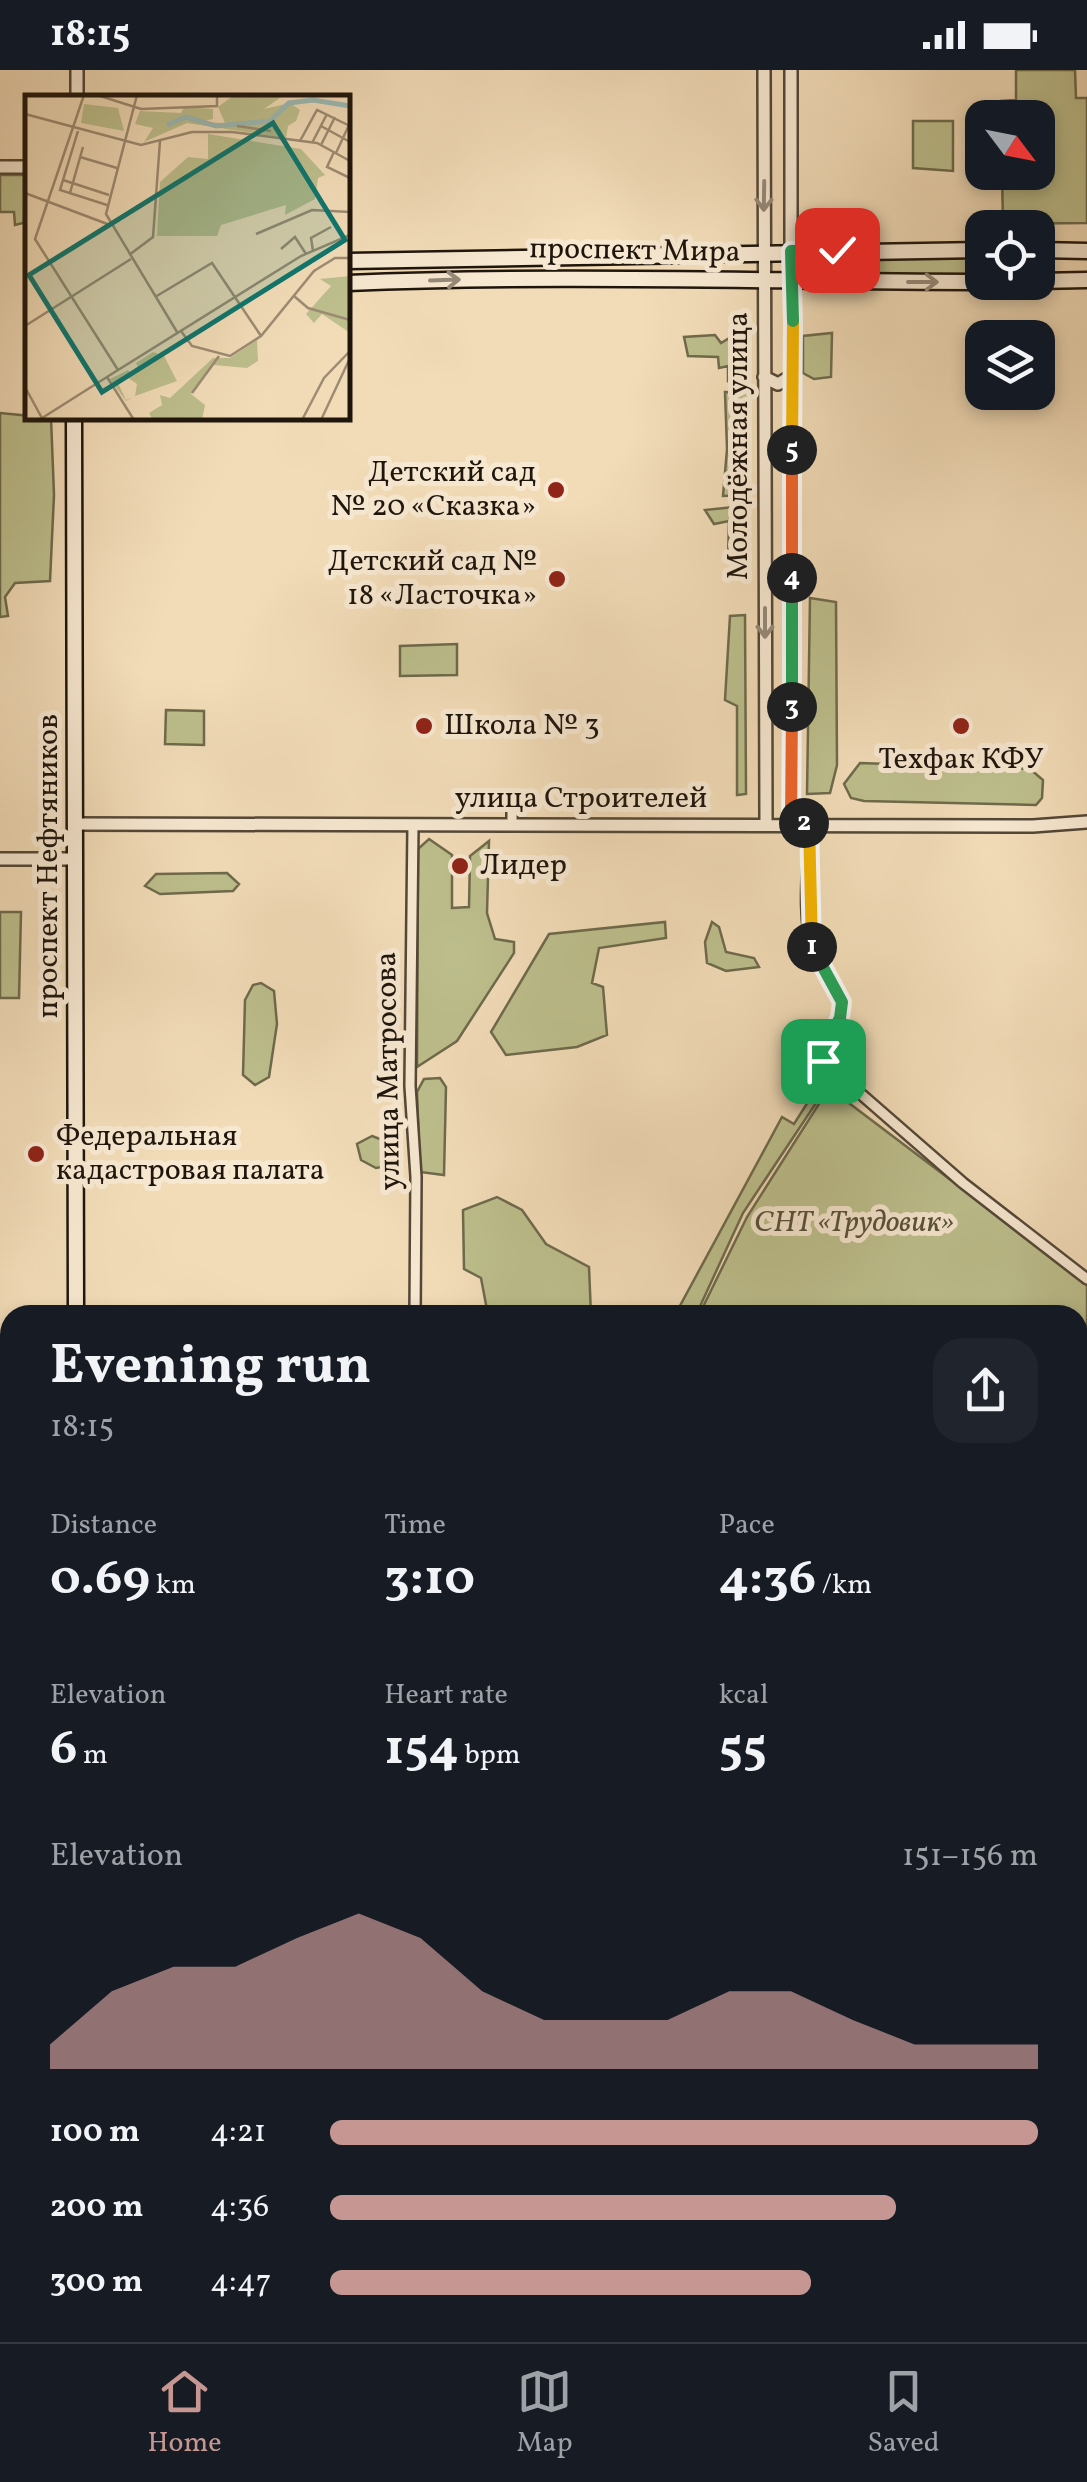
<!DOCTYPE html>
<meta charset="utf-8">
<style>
:root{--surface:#171b24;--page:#20242c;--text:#f1f3f6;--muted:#9ea1a6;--line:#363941;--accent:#c59692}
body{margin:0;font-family:Vollkorn,serif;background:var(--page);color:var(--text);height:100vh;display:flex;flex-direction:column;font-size:38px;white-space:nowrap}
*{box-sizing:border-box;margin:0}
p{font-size:32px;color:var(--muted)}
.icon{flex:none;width:55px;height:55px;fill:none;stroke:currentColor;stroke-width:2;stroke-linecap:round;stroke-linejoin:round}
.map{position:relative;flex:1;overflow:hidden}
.sheet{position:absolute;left:0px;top:1235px;width:1088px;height:1038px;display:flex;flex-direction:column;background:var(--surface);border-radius:30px 30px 0 0;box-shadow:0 5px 15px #0003}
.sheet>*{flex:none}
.needle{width:65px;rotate:122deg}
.fabs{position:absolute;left:965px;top:30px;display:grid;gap:20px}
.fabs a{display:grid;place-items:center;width:90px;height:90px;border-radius:20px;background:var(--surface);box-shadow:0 5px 15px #0003;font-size:50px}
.pin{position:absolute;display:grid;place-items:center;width:85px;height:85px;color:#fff;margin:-42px;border-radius:20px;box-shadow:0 5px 15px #0006}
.km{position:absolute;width:50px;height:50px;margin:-25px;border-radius:50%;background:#222;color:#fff;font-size:28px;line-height:50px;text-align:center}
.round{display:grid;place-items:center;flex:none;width:105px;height:105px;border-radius:30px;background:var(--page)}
.summary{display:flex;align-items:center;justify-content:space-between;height:170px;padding:0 50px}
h1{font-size:55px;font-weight:700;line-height:75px}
.stats{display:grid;grid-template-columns:repeat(3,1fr);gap:15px;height:170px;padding:10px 50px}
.stats div{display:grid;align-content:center}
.stats b{font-size:50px;font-weight:700}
.stats small{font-size:28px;font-weight:400}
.stats p{font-size:28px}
.chart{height:280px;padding:20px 50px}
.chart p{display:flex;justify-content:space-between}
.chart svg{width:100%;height:180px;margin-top:10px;fill:var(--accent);opacity:.7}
ul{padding:0 50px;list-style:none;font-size:32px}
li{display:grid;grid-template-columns:160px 120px 1fr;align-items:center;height:75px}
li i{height:25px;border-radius:12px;background:var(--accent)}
.status{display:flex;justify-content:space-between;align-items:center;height:70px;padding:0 50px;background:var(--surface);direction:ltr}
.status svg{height:28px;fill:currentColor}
.tabs{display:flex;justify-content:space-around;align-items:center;height:140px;border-top:2px solid var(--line);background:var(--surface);font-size:28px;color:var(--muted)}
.tabs a{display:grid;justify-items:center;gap:5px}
.tabs .selected{color:var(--accent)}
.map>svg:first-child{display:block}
</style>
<div class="status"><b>18:15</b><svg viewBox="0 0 49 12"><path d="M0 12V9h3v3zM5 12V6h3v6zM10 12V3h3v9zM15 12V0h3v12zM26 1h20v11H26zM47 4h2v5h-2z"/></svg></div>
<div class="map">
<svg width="1087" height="2272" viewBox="0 0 1087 2272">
<rect width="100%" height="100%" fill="#f2dcb8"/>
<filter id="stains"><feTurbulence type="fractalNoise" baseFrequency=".002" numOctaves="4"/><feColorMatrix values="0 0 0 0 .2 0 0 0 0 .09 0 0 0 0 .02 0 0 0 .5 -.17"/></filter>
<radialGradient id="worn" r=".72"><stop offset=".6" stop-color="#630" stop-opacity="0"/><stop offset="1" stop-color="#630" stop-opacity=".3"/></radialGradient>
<!-- green -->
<path fill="#bdbf8d" stroke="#6e6a4c" stroke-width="2.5" d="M1016,0H1075L1076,28H1087V153L1003,154L1002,103L1038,102V48L1001,47V31L1016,30Z
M913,51H953V101L913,98Z
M0,105H27V152L15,155L14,142H0Z
M982,187V205L796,206V188Z
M832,263L831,307L814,309L803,303V266Z
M736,264L748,265V308L728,311V296L719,298L718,287L688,286L684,267L715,265L721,273Z
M725,322L748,323L747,425L723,426L727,379Z
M0,343L51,348L54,425L50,511L15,513L5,527L8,546L0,547Z
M734,437L746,440V487L728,488L729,451L714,454L705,440Z
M810,528L836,532L837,695L830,723L807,724Z
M745,545L746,724L737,725V636L725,630L730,546Z
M457,574V605L400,606V576Z
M166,640L204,641V675L165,674Z
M860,693L1030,699L1043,710L1042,728L1036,735L864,731L851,728L844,714Z
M429,769L452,785V838L469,837L470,786L489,771L487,843L495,869L514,872V883L457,971L417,997L418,779Z
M227,803L239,814L233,821L160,824L145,816L156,804Z
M0,842H21L19,928H0Z
M665,852L666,868L599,878L592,913L603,917L607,965L577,977L506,985L491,962L549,864Z
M712,852L719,857L726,882L754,888L759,897L726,901L707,893L705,872Z
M261,913L274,921L277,954L269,1007L255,1015L243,1005L245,930L253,915Z
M440,1008L446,1017L444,1105L420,1102L417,1022L424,1009Z
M829,1018L1087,1213V1350L1078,1367V1245H699L747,1147Z
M813,1024L818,1030L743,1143L696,1245H675L782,1047L794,1054Z
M372,1066C386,1071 399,1076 398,1094L376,1098L361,1090L357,1074Z
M497,1127L522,1140L546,1174L589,1197L591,1245H488L481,1208L464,1199L463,1140Z
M1087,1361V1589L1078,1602V1382Z
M1087,1604V2076L1078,2087V1618Z
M1087,2114V2248L1078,2262V2126Z
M595,2262H873V2263L864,2272H587Z
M1077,2262L1076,2272H955L963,2263Z"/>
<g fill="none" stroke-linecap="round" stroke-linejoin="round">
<!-- minor casing -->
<g stroke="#534737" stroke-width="14">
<path id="minor" d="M512,736V754
M809,753C809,792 802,841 812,879C817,900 839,913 842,934C845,957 818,970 823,991L963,1113L1087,1209
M413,755L410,1016L416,1107L415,1245
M0,1290H10
M0,1850L10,1849
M1078,2189L1087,2177
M994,2262L1004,2272
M261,2272L270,2262"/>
</g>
<!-- tertiary casing -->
<g stroke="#534737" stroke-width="16">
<path id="tertiary" d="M77,0V28
M764,0L766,753
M0,97H28
M764,307L778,314L793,305
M791,753V0
M75,754L1033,756L1087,752
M0,789H76
M1078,2103L1087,2092
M937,2272L944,2262"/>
</g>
<!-- secondary casing -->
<g stroke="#1e150c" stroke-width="19">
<path id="secondary" d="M1038,180L1087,181
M348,191L982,180
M1038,211L1087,210
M348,213C560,204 771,212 982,212
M74,348L76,1245
M24,2272L25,2262"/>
</g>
<!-- minor -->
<use href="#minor" stroke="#f7e8d1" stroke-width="9"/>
<!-- tertiary -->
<use href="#tertiary" stroke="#f7e8d1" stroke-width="11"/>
<!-- secondary -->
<use href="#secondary" stroke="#f7e8d1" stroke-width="14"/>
</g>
<!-- one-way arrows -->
<defs><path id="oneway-shaft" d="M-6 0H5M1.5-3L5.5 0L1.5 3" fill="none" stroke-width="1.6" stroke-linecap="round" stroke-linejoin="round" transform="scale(2.5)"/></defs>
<g stroke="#958978">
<use href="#oneway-shaft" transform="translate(764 126) rotate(91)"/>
<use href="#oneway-shaft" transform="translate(445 210) rotate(-2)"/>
<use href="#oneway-shaft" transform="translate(923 212)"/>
<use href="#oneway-shaft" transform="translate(765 553) rotate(90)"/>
</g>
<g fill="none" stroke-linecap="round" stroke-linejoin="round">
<!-- split-1 casing -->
<g stroke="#fff" stroke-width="20">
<path id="split-1" d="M812,877L842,932L840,948L821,982L823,991"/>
</g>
<!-- split-2 casing -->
<g stroke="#fff" stroke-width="20">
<path id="split-2" d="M804,753H809L812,877"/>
</g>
<!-- split-3 casing -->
<g stroke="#fff" stroke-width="20">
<path id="split-3" d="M792,637L791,753H804"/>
</g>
<!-- split-4 casing -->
<g stroke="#fff" stroke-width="20">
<path id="split-4" d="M792,637V508"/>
</g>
<!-- split-5 casing -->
<g stroke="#fff" stroke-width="20">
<path id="split-5" d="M792,508V380"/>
</g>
<!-- split-6 casing -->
<g stroke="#fff" stroke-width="20">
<path id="split-6" d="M792,380L793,251"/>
</g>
<!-- split-7 casing -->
<g stroke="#fff" stroke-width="20">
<path id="split-7" d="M793,251L791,181L837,180"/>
</g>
<!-- split-1 -->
<use href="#split-1" stroke="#22a559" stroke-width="12"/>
<!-- split-2 -->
<use href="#split-2" stroke="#f5b400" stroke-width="12"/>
<!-- split-3 -->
<use href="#split-3" stroke="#f0652b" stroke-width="12"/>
<!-- split-4 -->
<use href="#split-4" stroke="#22a559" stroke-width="12"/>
<!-- split-5 -->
<use href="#split-5" stroke="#f0652b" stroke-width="12"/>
<!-- split-6 -->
<use href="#split-6" stroke="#f5b400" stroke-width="12"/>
<!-- split-7 -->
<use href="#split-7" stroke="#22a559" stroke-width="12"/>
</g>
<!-- markers -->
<g fill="#8f2418" stroke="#f7e8d1" stroke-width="4">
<circle cx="556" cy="420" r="10"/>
<circle cx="557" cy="509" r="10"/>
<circle cx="424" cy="656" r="10"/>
<circle cx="961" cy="656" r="10"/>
<circle cx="460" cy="796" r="10"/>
<circle cx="36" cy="1084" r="10"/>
</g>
<g text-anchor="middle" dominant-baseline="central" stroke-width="10" stroke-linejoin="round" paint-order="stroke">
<!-- street labels -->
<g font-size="30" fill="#1e150c" stroke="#f7e8d1">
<text transform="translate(635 181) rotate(1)">проспект Мира</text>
<text transform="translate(739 376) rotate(-90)">Молодёжная улица</text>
<text x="581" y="729">улица Строителей</text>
<text transform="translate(49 796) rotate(-90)">проспект Нефтяников</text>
<text transform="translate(389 1001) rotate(-91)">улица Матросова</text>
</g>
<!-- poi labels -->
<g font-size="30" fill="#1e150c" stroke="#f7e8d1" text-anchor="start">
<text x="536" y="403" text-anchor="end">Детский сад<tspan x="536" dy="34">№ 20 «Сказка»</tspan></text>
<text x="537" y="492" text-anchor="end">Детский сад №<tspan x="537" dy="34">18 «Ласточка»</tspan></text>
<text x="444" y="656">Школа № 3</text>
<text x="961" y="690" text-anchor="middle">Техфак КФУ</text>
<text x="480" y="796">Лидер</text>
<text x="56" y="1067">Федеральная<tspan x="56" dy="34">кадастровая палата</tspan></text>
</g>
<!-- park labels -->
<g font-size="30" font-style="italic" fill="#565039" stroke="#f7e8d1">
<text x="854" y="1153">СНТ «Трудовик»</text>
</g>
</g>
<!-- overview -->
<g transform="translate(25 25)">
<rect width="325" height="325" fill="#f2dcb8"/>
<path d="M209,0H259L239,14L265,8L275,15L271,26L263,31L261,43L162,28L119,47L128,33L110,29L115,16L156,18L159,12L188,14V24L174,27L200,28L193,12ZM59,9L93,13L99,36L56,28ZM183,39L276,54L300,80L293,83L290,104L260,120L261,110L196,130L192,141H132L135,87L163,62L183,64ZM325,181V238L297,219L289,228L281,219L306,191L295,184ZM232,245L233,266L222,273L189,270L166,299L180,310L177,325H128L124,318L137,310L135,300L145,303L188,263H205ZM128,257L139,261L152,286L110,301L112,289L99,280L92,286L101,305L108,302L101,306L85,284L103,275L107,279L114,275L111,268Z" fill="#bdbf8d"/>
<path fill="none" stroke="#9cbab4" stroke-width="5" d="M142,30L161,22L191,31L245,26L264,8L288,5L325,11"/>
<path fill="none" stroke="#9d8c73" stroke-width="2.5" d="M59,0L10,144L93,275L276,161L325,140M72,0L116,14L192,11V0M112,0L81,119L152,237M0,19L116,50L167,37H207L292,48L325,66M212,31L246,36M296,31L325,47M53,36L35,95L82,110M275,46L292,15L325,31M287,48L302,19M296,50L310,22M309,57L302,72L325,83M311,58L324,30M55,62L92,73M38,85L84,100M0,98L85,130M45,98L58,52M231,139L287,115L325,117M256,154L270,142L281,159M288,156L286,143L306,132M104,160L128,142L135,46M269,201L283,213L325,225M130,202L187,168L236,241M0,231L106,164M156,236L167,251L205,261L236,241L289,176L310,163H325M82,282L109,325M0,292L18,325M167,298L194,261M14,325L93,275M277,325L299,283L325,256M296,325L325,263"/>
<path fill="#0f766e" fill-opacity="0.15" stroke="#0f766e" stroke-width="5" d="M248,28L320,145L77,297L4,180Z"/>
<rect width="325" height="325" fill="none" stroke="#1e150c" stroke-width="5"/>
</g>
<rect width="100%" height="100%" filter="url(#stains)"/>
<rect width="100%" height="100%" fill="url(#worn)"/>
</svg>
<div class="fabs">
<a><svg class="needle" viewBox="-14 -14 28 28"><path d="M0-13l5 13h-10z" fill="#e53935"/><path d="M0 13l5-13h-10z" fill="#9ea1a6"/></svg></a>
<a><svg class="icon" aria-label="locate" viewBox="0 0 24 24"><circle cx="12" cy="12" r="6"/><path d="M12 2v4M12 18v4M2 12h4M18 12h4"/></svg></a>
<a><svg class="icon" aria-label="layers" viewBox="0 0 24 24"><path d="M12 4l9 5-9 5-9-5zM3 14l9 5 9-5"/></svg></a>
</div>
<div class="pin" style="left:823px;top:991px;background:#1e9e55"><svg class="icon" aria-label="arrive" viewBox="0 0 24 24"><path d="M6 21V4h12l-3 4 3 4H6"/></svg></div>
<div class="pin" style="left:837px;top:180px;background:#d93025"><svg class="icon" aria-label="check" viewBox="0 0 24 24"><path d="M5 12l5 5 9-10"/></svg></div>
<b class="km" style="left:812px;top:877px">1</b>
<b class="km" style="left:804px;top:753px">2</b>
<b class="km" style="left:792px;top:637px">3</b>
<b class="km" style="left:792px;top:508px">4</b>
<b class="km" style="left:792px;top:380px">5</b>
<section class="sheet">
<div class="summary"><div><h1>Evening run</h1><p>18:15</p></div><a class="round"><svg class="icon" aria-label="share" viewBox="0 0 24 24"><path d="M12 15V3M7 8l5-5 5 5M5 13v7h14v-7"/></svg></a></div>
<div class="stats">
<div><p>Distance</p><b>0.69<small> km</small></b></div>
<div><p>Time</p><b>3:10</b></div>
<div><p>Pace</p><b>4:36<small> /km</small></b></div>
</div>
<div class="stats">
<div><p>Elevation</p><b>6<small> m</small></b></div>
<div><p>Heart rate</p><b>154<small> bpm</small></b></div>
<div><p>kcal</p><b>55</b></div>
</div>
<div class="chart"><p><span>Elevation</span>151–156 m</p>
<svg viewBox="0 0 160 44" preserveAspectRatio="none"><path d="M0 44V38L10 25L20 19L30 19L40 12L50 6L60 12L70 25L80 32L90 32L100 32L110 25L120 25L130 32L140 38L150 38L160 38V44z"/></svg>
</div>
<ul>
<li><b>100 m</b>4:21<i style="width:100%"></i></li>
<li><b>200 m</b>4:36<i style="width:80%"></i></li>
<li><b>300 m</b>4:47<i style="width:68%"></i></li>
</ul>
</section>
</div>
<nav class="tabs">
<a class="selected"><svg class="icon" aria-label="home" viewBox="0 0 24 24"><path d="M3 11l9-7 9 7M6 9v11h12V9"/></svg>Home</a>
<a><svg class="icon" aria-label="map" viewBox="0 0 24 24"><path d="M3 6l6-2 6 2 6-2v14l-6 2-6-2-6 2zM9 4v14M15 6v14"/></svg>Map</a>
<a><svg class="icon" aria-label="saved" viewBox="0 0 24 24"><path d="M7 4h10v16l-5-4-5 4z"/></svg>Saved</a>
</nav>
